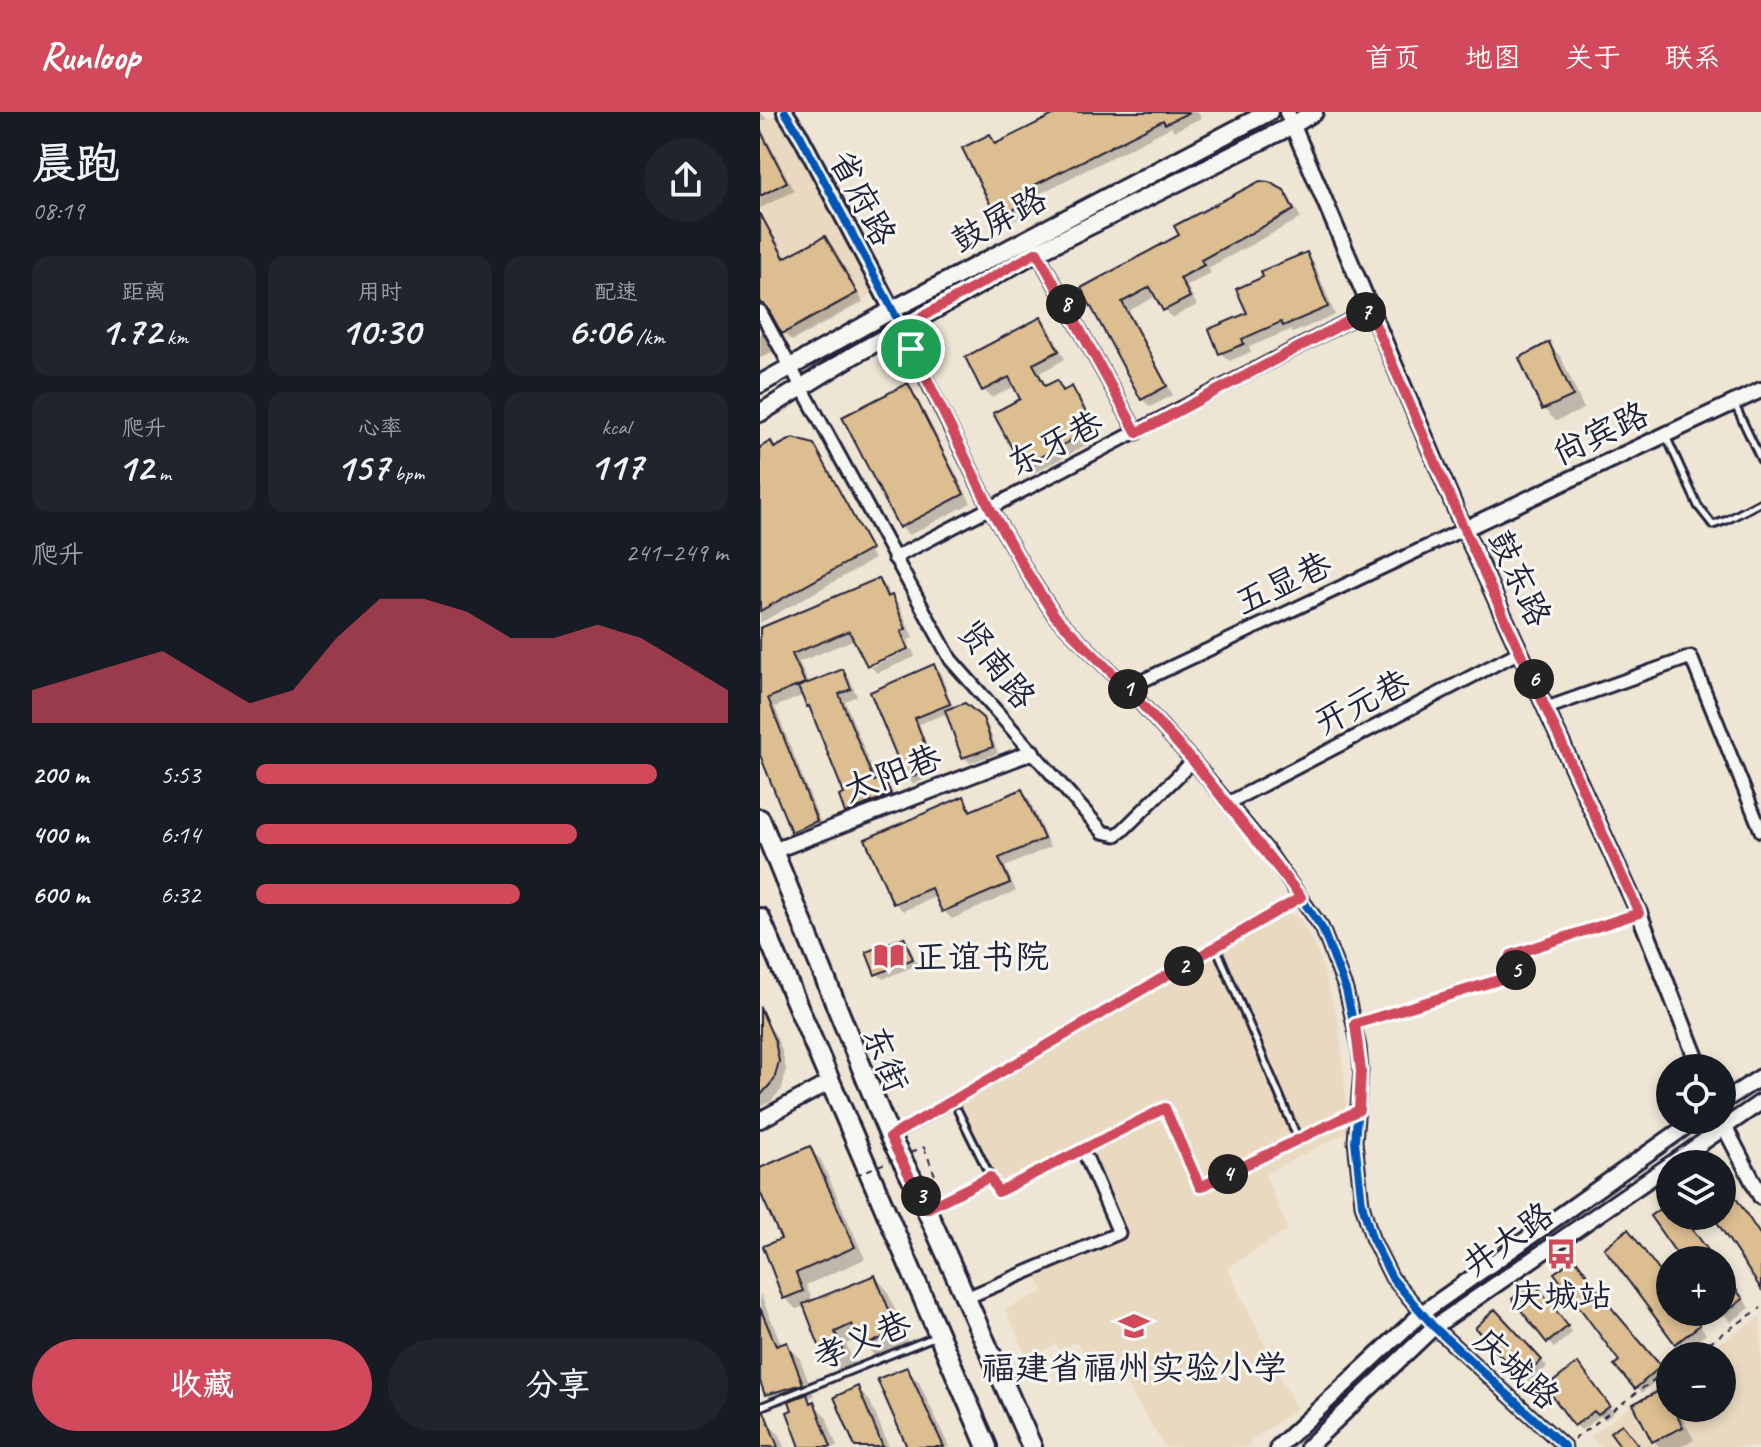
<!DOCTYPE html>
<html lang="zh">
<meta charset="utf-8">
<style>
:root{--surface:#171b24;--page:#20242c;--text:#f1f3f6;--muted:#9ea1a6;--accent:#d1495b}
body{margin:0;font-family:Caveat,"LXGW WenKai TC",sans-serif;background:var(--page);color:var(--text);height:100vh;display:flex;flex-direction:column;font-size:30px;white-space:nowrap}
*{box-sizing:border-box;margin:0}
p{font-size:26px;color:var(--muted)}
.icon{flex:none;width:44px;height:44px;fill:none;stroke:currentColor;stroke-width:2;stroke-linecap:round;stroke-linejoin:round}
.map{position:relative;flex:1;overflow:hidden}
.drawer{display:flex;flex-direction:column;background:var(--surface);width:760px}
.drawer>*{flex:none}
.tools{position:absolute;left:896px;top:942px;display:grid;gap:16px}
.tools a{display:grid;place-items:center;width:80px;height:80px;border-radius:50%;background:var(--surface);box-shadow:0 4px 12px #0003;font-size:40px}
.pin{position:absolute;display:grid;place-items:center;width:68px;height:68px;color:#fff;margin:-34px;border:4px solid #fff;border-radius:50%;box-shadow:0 2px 8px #0007}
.km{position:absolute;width:40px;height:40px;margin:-20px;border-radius:50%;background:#222;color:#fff;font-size:22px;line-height:40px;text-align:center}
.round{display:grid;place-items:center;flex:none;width:84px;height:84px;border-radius:42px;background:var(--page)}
.headline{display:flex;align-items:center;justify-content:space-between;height:136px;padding:0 32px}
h1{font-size:44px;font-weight:800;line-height:60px}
.figures{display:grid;grid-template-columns:repeat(3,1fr);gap:12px;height:136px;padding:8px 32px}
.figures div{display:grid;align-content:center;border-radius:16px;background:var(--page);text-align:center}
.figures b{font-size:40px;font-weight:800}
.figures small{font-size:22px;font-weight:400}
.figures p{font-size:22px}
.chart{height:224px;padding:16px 32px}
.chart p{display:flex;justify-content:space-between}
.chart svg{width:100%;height:144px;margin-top:8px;fill:var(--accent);opacity:.7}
.action{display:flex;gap:16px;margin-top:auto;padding:16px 32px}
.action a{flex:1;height:92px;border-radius:48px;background:var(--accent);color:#fff;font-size:32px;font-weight:800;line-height:92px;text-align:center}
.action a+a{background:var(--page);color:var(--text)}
ul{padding:0 32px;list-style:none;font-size:26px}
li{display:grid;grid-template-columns:128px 96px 1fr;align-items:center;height:60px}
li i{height:20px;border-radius:10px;background:var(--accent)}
header{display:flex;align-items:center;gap:48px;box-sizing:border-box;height:112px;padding:0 40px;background:var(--accent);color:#fff}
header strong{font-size:38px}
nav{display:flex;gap:44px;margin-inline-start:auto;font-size:28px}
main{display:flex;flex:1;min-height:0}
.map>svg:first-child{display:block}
</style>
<header>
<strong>Runloop</strong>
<nav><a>首页</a><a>地图</a><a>关于</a><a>联系</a></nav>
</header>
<main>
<section class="drawer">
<div class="headline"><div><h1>晨跑</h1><p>08:19</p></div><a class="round"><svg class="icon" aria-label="share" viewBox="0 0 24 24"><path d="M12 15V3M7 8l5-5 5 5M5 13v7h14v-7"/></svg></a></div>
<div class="figures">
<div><p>距离</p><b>1.72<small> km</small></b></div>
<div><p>用时</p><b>10:30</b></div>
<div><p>配速</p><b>6:06<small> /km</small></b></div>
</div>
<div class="figures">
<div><p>爬升</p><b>12<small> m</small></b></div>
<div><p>心率</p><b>157<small> bpm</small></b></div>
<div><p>kcal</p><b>117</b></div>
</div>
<div class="chart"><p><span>爬升</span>241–249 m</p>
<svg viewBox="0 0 160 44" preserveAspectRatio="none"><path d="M0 44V34L10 30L20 26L30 22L40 30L50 38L60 34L70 18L80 6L90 6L100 10L110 18L120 18L130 14L140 18L150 26L160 34V44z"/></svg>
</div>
<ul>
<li><b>200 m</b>5:53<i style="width:85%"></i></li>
<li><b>400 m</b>6:14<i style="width:68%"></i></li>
<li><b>600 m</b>6:32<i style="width:56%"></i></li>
</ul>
<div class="action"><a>收藏</a><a>分享</a></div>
</section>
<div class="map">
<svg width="1001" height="1335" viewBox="0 0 1001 1335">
<rect width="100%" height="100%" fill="#eee5d5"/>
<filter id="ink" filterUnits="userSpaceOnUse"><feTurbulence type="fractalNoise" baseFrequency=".0125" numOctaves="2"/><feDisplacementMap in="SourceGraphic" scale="16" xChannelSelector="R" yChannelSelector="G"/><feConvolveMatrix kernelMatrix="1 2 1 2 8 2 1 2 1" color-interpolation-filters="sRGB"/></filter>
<g filter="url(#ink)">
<!-- built -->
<path fill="#e9d9c1" d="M20,0L115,180L0,245V13Z
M532,802L541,808L559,843L579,913L589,1019L505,1062L528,1118L467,1156L536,1297L488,1331L491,1335H405L352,1250L336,1260L318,1232L313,1231L299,1238L296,1232L268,1247L245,1197L283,1180L277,1165L368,1124L332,1041L235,1087L192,998L521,804Z
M1001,1204V1335H840L831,1324L910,1265V1296H962V1244H939Z"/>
<!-- shadow -->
<path fill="#0003" d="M0,0L7,7L0,11Z
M304,0H438L441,6L414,19L411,15L265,89L271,100L246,112L239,105L229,24L237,32Z
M0,14L34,79L0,96Z
M523,80L531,89L541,106L448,156L451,161L427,174L437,193L412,206L396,184L369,199L413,283L390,295L382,287L323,177L422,124Z
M4,112L12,120L27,147L65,126L73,134L103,190L32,229L24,221L11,198L3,200L0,209V114Z
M546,143L554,151L575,203L532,221L530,218L489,235L491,240L469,249L461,241L451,218L489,202Z
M281,207L289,215L305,247L280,261L287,275L297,270L305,278L312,277L320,285L334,312L325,316L332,330L272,362L264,354L263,288L255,274L232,286L224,278Z
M0,213L14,239L0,246Z
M789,233L801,245L824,297L796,309L784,297Z
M147,274L155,282L211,391L149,423L141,415Z
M10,332L16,337L55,338L114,447L118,445L0,511V337Z
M119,469L127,476L130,486L139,493L153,526L148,528L150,534L109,551L95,527L39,550L49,573L82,559L89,566L97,584L85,589L117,670L123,668L130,675L136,690L94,707L87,700V683L53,599L44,583L15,595L63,717L40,727L32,719L0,637V518Z
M152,537L155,545L117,561L111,555Z
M174,554L180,560L194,597L221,607L228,614L238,641L210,651L204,645L188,601L159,612L178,662L153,672L147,666L113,581Z
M261,679L269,687L290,735L245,755L256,779L192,807L184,799L177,784L143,799L135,791L203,686L214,700Z
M143,827L149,833L157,853L123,867L117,861Z
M7,913L15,922L22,939L26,958L22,977L11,989L0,995V916Z
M49,1037L61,1048L105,1147L46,1173L53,1190L115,1165L127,1178L149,1233L116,1246L100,1226L86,1232L95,1254L79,1260L67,1248L46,1194L36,1197L25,1186L24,1128L0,1075V1059Z
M962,1064L1001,1123V1173L955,1104H962Z
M846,1136L910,1173V1200H930L946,1222L925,1238Z
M962,1158L990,1196L971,1210L962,1200Z
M780,1178L812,1221L794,1236L788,1230Z
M0,1181L22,1234L26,1232L39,1245L54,1284L48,1287L66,1304L77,1335H42L31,1290L19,1294L7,1282L0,1266Z
M735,1200L787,1255L769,1271L718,1216Z
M859,1207L905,1261L882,1281L862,1249Z
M146,1257L159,1270L189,1335H149Z
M824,1260L854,1301L845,1308L841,1304L821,1318L815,1313Z
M97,1277L110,1289L129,1335H97Z
M903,1279L910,1287V1296H917L934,1328L919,1335H900L894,1329L876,1293Z
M7,1311L20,1323L24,1335H0V1313Z"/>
<!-- building -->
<path fill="#ddbe91" stroke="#22223b" stroke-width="2" d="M299,0H430L405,12L403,8L259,81L265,92L237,106L202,36L230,22L235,32Z
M0,18L27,70L0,84Z
M500,69L509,70L524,78L534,98L441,148L444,153L420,166L430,185L403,199L390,175L362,190L407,274L381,288L321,176L419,123L414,114Z
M0,101L24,146L65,124L97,181L22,222L7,195L0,191Z
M547,140L568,195L523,214L521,210L482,227L484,232L459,242L449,217L487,201L476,177L503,165L501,159Z
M281,205L299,239L273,252L285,274L297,268L303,279L312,274L327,303L318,308L325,321L262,355L233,301L260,287L249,265L222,279L205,245Z
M789,230L813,284L782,298L759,246Z
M148,271L204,382L139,416L82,305Z
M33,326L54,332L111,437L0,499V335L11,329L14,336Z
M119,466L127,485L132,483L146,517L141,520L148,537L107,554L89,519L32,542L45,571L8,586L57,709L31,720L0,643V516Z
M174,552L190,592L155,606L174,657L146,667L110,580Z
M83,557L91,577L79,582L114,669L124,666L131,682L85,701L79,684L84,682L49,594L47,595L38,575Z
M205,591L223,606L233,635L202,646L185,598Z
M262,677L284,727L239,746L250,771L182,800L171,776L133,792L105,727L204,684L210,699Z
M144,825L153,847L115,863L106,840Z
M0,895L15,929L19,949L14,968L0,984Z
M50,1034L95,1135L36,1161L43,1179L23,1187L3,1134L21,1127L0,1080V1056Z
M962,1065L1001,1124V1177L953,1104H962Z
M910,1089V1104H923L955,1148H921L890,1104Z
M868,1117L910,1173V1200H930L940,1213L915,1232L844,1136Z
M815,1146L854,1199L901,1254L875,1277L854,1253L859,1249L794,1161Z
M962,1158L983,1187L962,1203Z
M115,1163L138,1220L102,1234L92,1212L75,1220L84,1241L65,1249L43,1192Z
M774,1170L808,1214L787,1231L752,1187Z
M0,1196L16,1234L27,1230L43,1272L5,1283L0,1269Z
M735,1197L782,1248L762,1267L715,1216Z
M818,1251L850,1294L838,1303L834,1299L814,1314L786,1275Z
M147,1255L184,1335H147L117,1267Z
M98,1274L100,1280L123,1335H95L74,1285Z
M903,1277L910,1296H913L923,1315L892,1330L873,1292Z
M47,1282L50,1291L54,1289L71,1335H40L27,1300L32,1298L29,1289Z
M4,1299L18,1335H0V1300Z
M862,1312L880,1335H861L850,1320Z"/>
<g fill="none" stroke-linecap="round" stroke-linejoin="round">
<!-- service casing -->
<g stroke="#22223b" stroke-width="11">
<path id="service" d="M974,291L1001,348
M906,324L938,394L953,413L967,408L1001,390
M456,835L539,1029
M198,999L238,1080L405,996L440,1075L595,1000
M136,1024L541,785
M171,1095L230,1066
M0,1295L174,1225"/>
</g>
<!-- minor casing -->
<g stroke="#22223b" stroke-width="17">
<path id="minor" d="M277,140L377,321
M132,198L230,396L271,467L295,504L367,576L433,649L507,738L562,816L586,878L599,935L601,959L595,1029L602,1092L612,1126L632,1166L674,1215L805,1335
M0,199L191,548L343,720L356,723L362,719L433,649
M134,446L609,198
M367,576L704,417
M787,596L931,545L1001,719
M468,691L761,539
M206,1186L359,1121L327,1047"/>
</g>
<!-- tertiary casing -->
<g stroke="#22223b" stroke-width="20">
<path id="tertiary" d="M25,0L41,25L132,198
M527,0L704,417L879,801L940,956
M704,417L1001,278
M13,739L272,640
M962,990L1001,965
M0,1008L70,970
M961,1008L1001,1085
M518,1335L662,1201L935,1008
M548,1335L674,1215L1001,990"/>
</g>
<!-- secondary casing -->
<g stroke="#22223b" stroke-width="22">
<path id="secondary" d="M0,272L132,198L509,0
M0,301L94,243L277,140L533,13L554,0"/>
</g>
<!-- primary casing -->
<g stroke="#22223b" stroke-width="24">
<path id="primary" d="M0,707L130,1025L156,1074L272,1335
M0,806L227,1335"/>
</g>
<!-- path -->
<path stroke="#22223b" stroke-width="2" stroke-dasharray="6 6" stroke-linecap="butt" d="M604,909L758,862L751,843L866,805
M164,1035L176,1066L172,1067
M929,1244L1001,1196
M814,1327L910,1256"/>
<!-- service -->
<use href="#service" stroke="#f6f6f2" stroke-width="5"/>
<!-- minor -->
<use href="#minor" stroke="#f6f6f2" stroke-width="11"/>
<!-- tertiary -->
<use href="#tertiary" stroke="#f6f6f2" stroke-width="14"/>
<!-- secondary -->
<use href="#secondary" stroke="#f6f6f2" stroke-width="16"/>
<!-- primary -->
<use href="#primary" stroke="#f6f6f2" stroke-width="18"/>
<!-- path-bridge -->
<path stroke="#22223b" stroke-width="2" stroke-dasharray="6 6" stroke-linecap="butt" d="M96,1063L164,1035"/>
<!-- cycleway casing -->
<g stroke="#f6f6f2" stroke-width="13">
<path id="cycleway" d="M25,0L41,25L142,216L230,396L271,467L295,504L367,576L433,649L507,738L562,816L586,878L599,935L601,959L595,1029L602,1092L612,1126L632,1166L674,1215L805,1335
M130,1025L541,785"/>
</g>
<!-- cycleway -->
<use href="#cycleway" stroke="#0057b8" stroke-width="8"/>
</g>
</g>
<g fill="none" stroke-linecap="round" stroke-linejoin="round" filter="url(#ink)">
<!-- route casing -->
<g stroke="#fff" stroke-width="16">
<path id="route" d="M277,140L377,321L609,198L704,417L879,801L751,843L758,862L595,912L601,959L599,998L440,1075L405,996L238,1080L230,1065L166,1097L130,1025L541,785L433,649L367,576L295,504L271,467L230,396L142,216Z"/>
</g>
<!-- route -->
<use href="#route" stroke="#d1495b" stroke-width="10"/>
</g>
<!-- icons -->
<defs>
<g id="library-bare" transform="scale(2.4)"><path d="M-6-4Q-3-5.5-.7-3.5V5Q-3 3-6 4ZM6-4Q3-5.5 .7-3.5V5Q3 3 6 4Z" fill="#d1495b" stroke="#f6f6f2" stroke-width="2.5" paint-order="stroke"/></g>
<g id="bus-bare" transform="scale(2.4)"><path d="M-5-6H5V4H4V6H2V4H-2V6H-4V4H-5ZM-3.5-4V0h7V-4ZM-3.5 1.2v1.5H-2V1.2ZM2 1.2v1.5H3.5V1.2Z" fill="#d1495b" stroke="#f6f6f2" stroke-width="2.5" paint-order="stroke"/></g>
<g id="school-bare" transform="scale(2.4)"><path d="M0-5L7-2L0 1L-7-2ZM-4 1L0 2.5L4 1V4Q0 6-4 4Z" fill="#d1495b" stroke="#f6f6f2" stroke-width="2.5" paint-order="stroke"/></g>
</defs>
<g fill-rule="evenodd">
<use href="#library-bare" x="129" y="844"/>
<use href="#bus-bare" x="801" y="1142"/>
<use href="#school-bare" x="374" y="1214"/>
</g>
<g text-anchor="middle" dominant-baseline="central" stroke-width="6" stroke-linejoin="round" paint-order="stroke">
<!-- street labels -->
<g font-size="34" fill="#22223b" stroke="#f6f6f2">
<text transform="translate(103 86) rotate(62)">省府路</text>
<text transform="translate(239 107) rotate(-28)">鼓屏路</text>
<text transform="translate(840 321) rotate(-25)">尚宾路</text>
<text transform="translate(295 331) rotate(-27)">东牙巷</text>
<text transform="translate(760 466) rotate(65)">鼓东路</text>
<text transform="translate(523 471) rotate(-25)">五显巷</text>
<text transform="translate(237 552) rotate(52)">贤南路</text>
<text transform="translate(602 590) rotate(-27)">开元巷</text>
<text transform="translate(132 661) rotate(-21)">太阳巷</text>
<text transform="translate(126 947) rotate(68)">东街</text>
<text transform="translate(748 1127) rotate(-35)">井大路</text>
<text transform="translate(102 1228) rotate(-22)">孝义巷</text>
<text transform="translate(757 1256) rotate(43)">庆城路</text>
</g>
<!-- poi labels -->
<g font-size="34" fill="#22223b" stroke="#f6f6f2">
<text x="153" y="844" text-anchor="start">正谊书院</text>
<text x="801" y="1183">庆城站</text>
<text x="374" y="1255">福建省福州实验小学</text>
</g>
</g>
</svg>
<div class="tools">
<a><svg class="icon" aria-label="locate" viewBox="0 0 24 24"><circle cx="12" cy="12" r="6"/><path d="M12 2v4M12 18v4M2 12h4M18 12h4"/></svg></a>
<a><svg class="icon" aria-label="layers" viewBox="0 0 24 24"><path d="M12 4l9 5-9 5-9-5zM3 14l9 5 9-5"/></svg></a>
<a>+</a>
<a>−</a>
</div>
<div class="pin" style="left:151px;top:237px;background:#1e9e55"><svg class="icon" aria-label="arrive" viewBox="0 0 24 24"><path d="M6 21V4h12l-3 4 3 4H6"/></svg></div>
<b class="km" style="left:368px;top:577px">1</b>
<b class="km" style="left:424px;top:854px">2</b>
<b class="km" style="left:161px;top:1084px">3</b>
<b class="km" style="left:468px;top:1062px">4</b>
<b class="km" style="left:756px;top:858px">5</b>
<b class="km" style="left:774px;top:567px">6</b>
<b class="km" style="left:606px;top:200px">7</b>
<b class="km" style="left:306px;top:192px">8</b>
</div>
</main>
